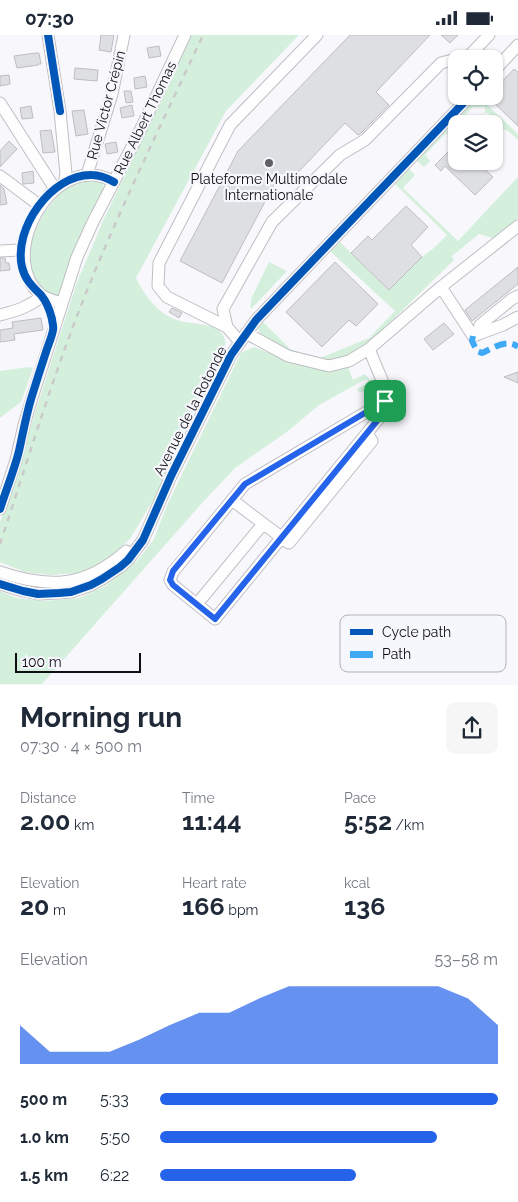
<!DOCTYPE html>
<meta charset="utf-8">
<style>
:root{--surface:#fff;--page:#f6f6f7;--text:#1f2937;--muted:#747a83;--accent:#2563eb}
body{margin:0;font-family:Raleway,sans-serif;background:var(--page);color:var(--text);height:100vh;display:flex;flex-direction:column;font-size:19px;white-space:nowrap}
*{box-sizing:border-box;margin:0}
p{font-size:16px;color:var(--muted)}
.icon{flex:none;width:28px;height:28px;fill:none;stroke:currentColor;stroke-width:2;stroke-linecap:round;stroke-linejoin:round}
.map{position:relative;height:650px;overflow:hidden}
.drawer{display:flex;flex-direction:column;background:var(--surface);flex:1}
.drawer>*{flex:none}
.tools{position:absolute;left:448px;top:15px;display:grid;gap:10px}
.tools a{display:grid;place-items:center;width:55px;height:55px;border-radius:10px;background:var(--surface);box-shadow:0 1px 4px #0004;font-size:25px}
.scale{position:absolute;left:15px;bottom:12px;width:126px;box-sizing:border-box;padding-left:5px;border:2px solid #0f0f13;border-top:0;font-size:14px;line-height:18px;white-space:nowrap;color:#0f0f13;-webkit-text-stroke:4px #f6f6fd;paint-order:stroke}
.pin{position:absolute;display:grid;place-items:center;width:42px;height:42px;color:#fff;margin:-21px;border-radius:10px;box-shadow:0 2px 8px #0006}
.round{display:grid;place-items:center;flex:none;width:52px;height:52px;border-radius:10px;background:var(--page)}
.headline{display:flex;align-items:center;justify-content:space-between;height:85px;padding:0 20px}
h1{font-size:28px;font-weight:700;line-height:38px}
.figures{display:grid;grid-template-columns:repeat(3,1fr);gap:8px;height:85px;padding:5px 20px}
.figures div{display:grid;align-content:center}
.figures b{font-size:25px;font-weight:700}
.figures small{font-size:14px;font-weight:400}
.figures p{font-size:14px}
.chart{height:140px;padding:10px 20px}
.chart p{display:flex;justify-content:space-between}
.chart svg{width:100%;height:90px;margin-top:5px;fill:var(--accent);opacity:.7}
ul{padding:0 20px;list-style:none;font-size:16px}
li{display:grid;grid-template-columns:80px 60px 1fr;align-items:center;height:38px}
li i{height:12px;border-radius:6px;background:var(--accent)}
.status{display:flex;justify-content:space-between;align-items:center;height:35px;padding:0 25px;background:var(--surface);direction:ltr}
.status svg{height:14px;fill:currentColor}
.map>svg:first-child{display:block}
</style>
<div class="status"><b>07:30</b><svg viewBox="0 0 49 12"><path d="M0 12V9h3v3zM5 12V6h3v6zM10 12V3h3v9zM15 12V0h3v12zM26 1h20v11H26zM47 4h2v5h-2z"/></svg></div>
<div class="map">
<svg width="518" height="650" viewBox="0 0 518 650">
<rect width="100%" height="100%" fill="#f7f7fc"/>
<!-- green -->
<path fill="#d4f0dd" d="M192,0H299L226,76L136,243C142,255 151,269 162,277C170,284 182,287 192,288C209,291 221,289 226,308L178,406L155,462L130,504L104,527L77,538L49,540L25,537L0,527V487L76,250L103,186Z
M478,61L518,99V105L507,95H503V91H499V87H495L494,82H489V78H485V72H473L459,86L457,84Z
M446,95L453,101L451,102L446,98L425,120L430,126L424,132L417,126Z
M409,134L415,140L403,153L458,206L518,142V183L493,203L479,199L452,221L454,225L380,297L366,310L350,319L335,324L320,325L289,317L262,302L258,293L263,287L290,314L320,323L369,303L395,276L330,216L340,207L389,255L422,222L434,213L447,200L395,149Z
M89,146L102,147L104,152L79,204L59,260L54,261L41,253L29,233L30,209L36,194L44,178L58,160L72,149Z
M269,227L287,236L252,273H250L252,262Z
M254,312L290,326L348,332L353,345L365,339L375,351L360,358L357,354L369,347L366,344L319,370L288,396L235,433L203,467L42,649H0V556L17,563L45,566L79,563L105,551L137,526L154,504L167,470L241,318Z
M29,332L33,333L21,367L0,383V336Z"/>
<!-- building -->
<path fill="#dedfe3" stroke="#bebec2" d="M101,0H114L111,17L99,15Z
M350,0H430L376,57L389,70L360,99L358,100L345,88L286,150L278,142L222,248L180,226L238,116Z
M441,0H458L450,8Z
M159,11L161,21L149,23L147,13Z
M36,18H39L41,29H38V30L17,33L14,21Z
M75,33L98,35L97,46L74,44Z
M514,34L518,37V91L487,61H494V55Z
M9,40L10,49L0,51V41Z
M145,41L147,52L135,54L134,43Z
M124,56H131L133,67L126,68Z
M132,70L134,81L122,83L120,73Z
M31,71L33,83L22,84L20,73Z
M84,75L88,99L76,101L72,76Z
M51,95L55,117L43,118L40,96Z
M9,106L17,114L0,132V116Z
M116,107L118,117L107,119L105,109Z
M456,112V126H476L493,142L475,160L445,131L441,136L435,130L450,115L452,116Z
M33,136L34,148L23,149L22,138Z
M0,150L4,154L7,169L0,170Z
M406,171L428,192L411,210L422,222L389,255L351,218L368,201L372,205Z
M0,223H5L6,228H9L10,235L0,236Z
M335,227L378,269L356,291L349,285L322,312L286,277Z
M518,232V249L472,286L465,275Z
M172,273L182,278L179,283L169,277Z
M41,283L43,295L14,299L15,305L0,307V295L13,293L12,287Z
M444,288L454,299L433,315L424,304Z
M518,337V348L504,342Z"/>
<g fill="none" stroke-linecap="round" stroke-linejoin="round">
<!-- minor casing -->
<g stroke="#bfbfc3" stroke-width="13">
<path id="minor" d="M48,0L60,76L66,139L64,148
M458,24L468,22L489,0
M494,36L518,10
M0,68L55,154
M87,140L112,59L124,0
M0,141L39,170
M0,216L20,215
M441,252L473,301L503,290L518,282
M62,268C55,266 47,264 41,260C0,226 41,138 92,140C100,140 107,143 114,147
M0,280C16,276 29,272 42,261
M227,292L223,274L272,187L340,120L365,105L441,28L456,24
M246,298L288,321L329,331L349,326L369,314L441,252L518,191
M477,300L480,290L512,264L518,261
M240,307L227,292L167,262L158,251L159,228L230,90L317,0
M369,314L384,350L385,376L215,584L173,550L170,545L173,537L245,449L385,366
M232,465L289,508L372,406L367,398
M0,474L16,425L24,390L32,363L77,222L93,187L137,102L185,0
M0,537C49,554 86,552 126,516
M0,549L23,556L38,559L59,558L71,557L91,550L102,544L120,532L128,525L143,505L171,441L231,320L256,285L470,61
M197,569L263,489"/>
</g>
<!-- minor -->
<use href="#minor" stroke="#fefeff" stroke-width="11"/>
<!-- rail -->
<path stroke="#cacacb" stroke-width="2.5" stroke-dasharray="6 6" stroke-linecap="butt" d="M0,509C28,425 53,340 86,258C121,171 163,86 203,0"/>
<!-- quiet -->
<path stroke="#3fa9f5" stroke-width="6" stroke-dasharray="12 6" stroke-linecap="butt" d="M473,301L472,306L477,316L482,318C493,313 507,303 518,312"/>
<!-- cycleway casing -->
<g stroke="#f6f6fd" stroke-width="11">
<path id="cycleway" d="M48,0L60,76
M0,474C6,455 14,436 19,416C23,398 26,381 31,364C36,348 41,332 46,317C48,310 52,302 53,295C54,292 52,287 52,284C50,276 46,266 41,260C32,251 25,245 22,232C13,194 51,139 92,140C100,140 107,143 114,147
M0,549L23,556L38,559L59,558L71,557L91,550L102,544L120,532L128,525L143,505L171,441L231,320L256,285L470,61"/>
</g>
<!-- cycleway -->
<use href="#cycleway" stroke="#0057b8" stroke-width="8"/>
</g>
<g fill="none" stroke-linecap="round" stroke-linejoin="round">
<!-- route casing -->
<g stroke="#fff" stroke-width="10">
<path id="route" d="M385,366V376L215,584L173,550L170,545L173,536L245,449Z"/>
</g>
<!-- route -->
<use href="#route" stroke="#2563eb" stroke-width="6"/>
</g>
<!-- markers -->
<circle fill="#606065" stroke="#f6f6fd" stroke-width="2" cx="269" cy="128" r="5"/>
<g text-anchor="middle" dominant-baseline="central" stroke-width="4.5" stroke-linejoin="round" paint-order="stroke">
<!-- street labels -->
<g font-size="14" fill="#0f0f13" stroke="#f6f6fd">
<text transform="translate(106 70) rotate(-75)">Rue Victor Crépin</text>
<text transform="translate(145 83) rotate(-64)">Rue Albert Thomas</text>
<text transform="translate(190 376) rotate(-63)">Avenue de la Rotonde</text>
</g>
<!-- poi labels -->
<g font-size="14" fill="#0f0f13" stroke="#f6f6fd">
<text x="269" y="144">Plateforme Multimodale<tspan x="269" dy="16">Internationale</tspan></text>
</g>
</g>
<!-- legend -->
<rect x="340" y="580" width="166" height="57" rx="8" fill="#f6f6fd" stroke="#b1b1b7" stroke-width="1"/>
<rect x="350" y="594" width="23" height="6" fill="#0057b8"/>
<rect x="350" y="616" width="23" height="7" fill="#3fa9f5"/>
<g font-size="14" fill="#0f0f13">
<text x="382" y="602">Cycle path</text>
<text x="382" y="624">Path</text>
</g>
</svg>
<div class="tools">
<a><svg class="icon" aria-label="locate" viewBox="0 0 24 24"><circle cx="12" cy="12" r="6"/><path d="M12 2v4M12 18v4M2 12h4M18 12h4"/></svg></a>
<a><svg class="icon" aria-label="layers" viewBox="0 0 24 24"><path d="M12 4l9 5-9 5-9-5zM3 14l9 5 9-5"/></svg></a>
</div>
<div class="scale">100 m</div>
<div class="pin" style="left:385px;top:366px;background:#1e9e55"><svg class="icon" aria-label="arrive" viewBox="0 0 24 24"><path d="M6 21V4h12l-3 4 3 4H6"/></svg></div>
</div>
<section class="drawer">
<div class="headline"><div><h1>Morning run</h1><p>07:30 · 4 × 500 m</p></div><a class="round"><svg class="icon" aria-label="share" viewBox="0 0 24 24"><path d="M12 15V3M7 8l5-5 5 5M5 13v7h14v-7"/></svg></a></div>
<div class="figures">
<div><p>Distance</p><b>2.00<small> km</small></b></div>
<div><p>Time</p><b>11:44</b></div>
<div><p>Pace</p><b>5:52<small> /km</small></b></div>
</div>
<div class="figures">
<div><p>Elevation</p><b>20<small> m</small></b></div>
<div><p>Heart rate</p><b>166<small> bpm</small></b></div>
<div><p>kcal</p><b>136</b></div>
</div>
<div class="chart"><p><span>Elevation</span>53–58 m</p>
<svg viewBox="0 0 160 44" preserveAspectRatio="none"><path d="M0 44V25L10 38L20 38L30 38L40 32L50 25L60 19L70 19L80 12L90 6L100 6L110 6L120 6L130 6L140 6L150 12L160 25V44z"/></svg>
</div>
<ul>
<li><b>500 m</b>5:33<i style="width:100%"></i></li>
<li><b>1.0 km</b>5:50<i style="width:82%"></i></li>
<li><b>1.5 km</b>6:22<i style="width:58%"></i></li>
</ul>
</section>
